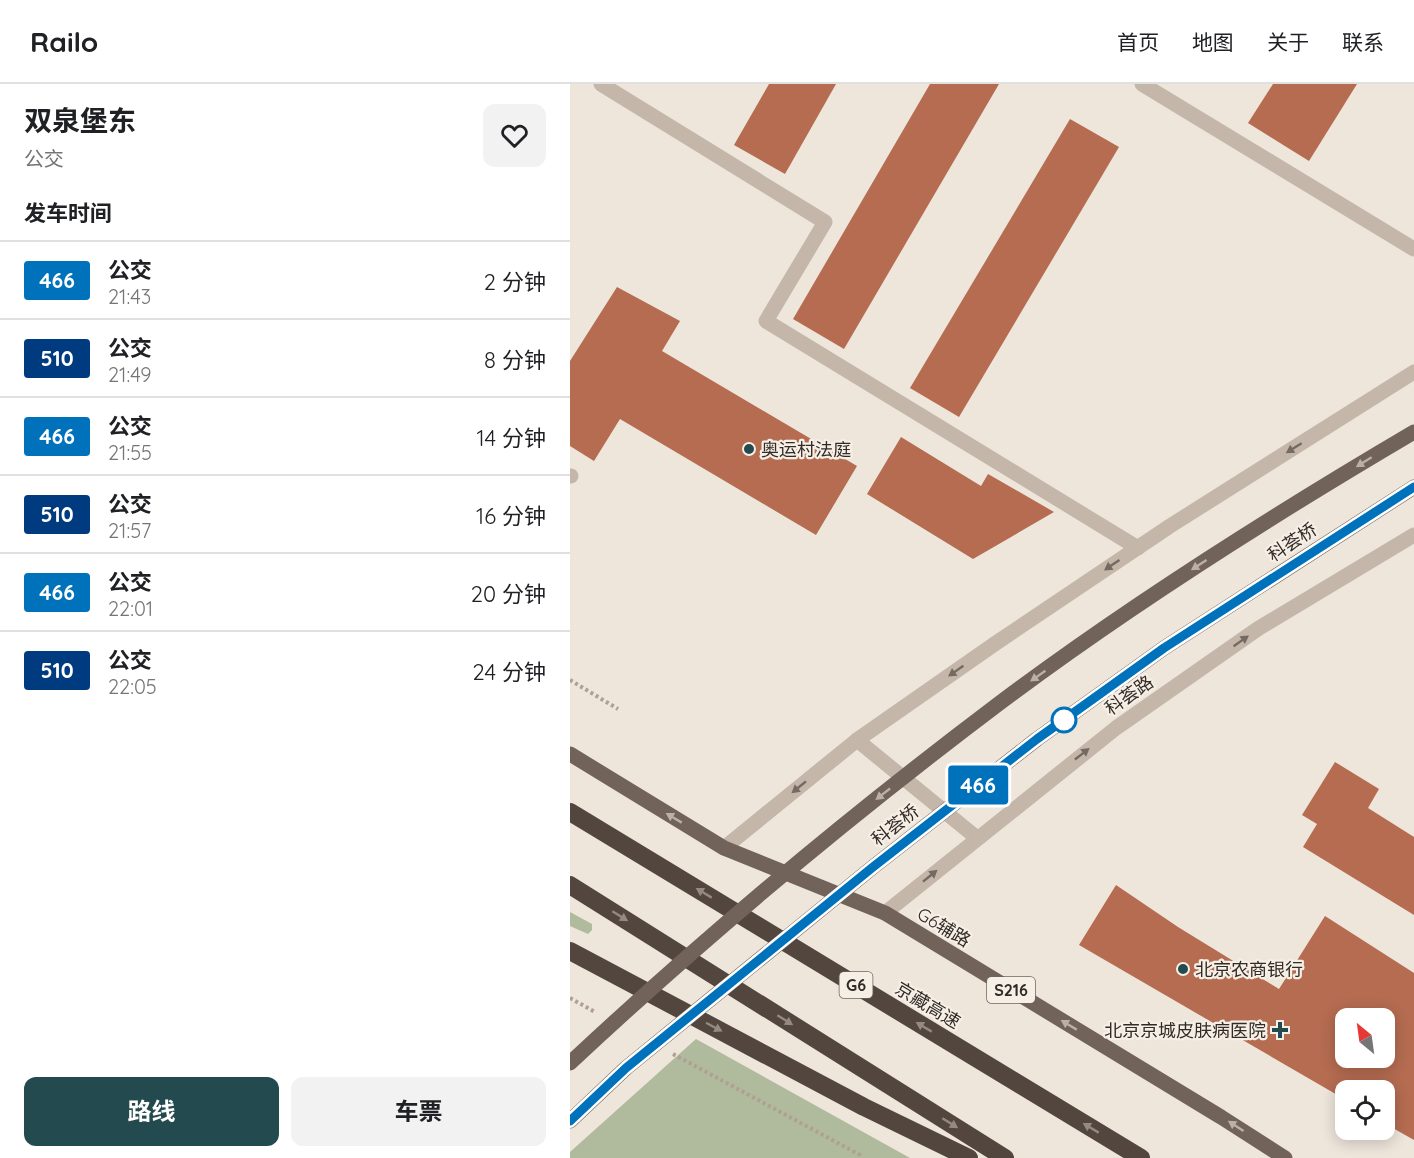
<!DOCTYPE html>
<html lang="zh">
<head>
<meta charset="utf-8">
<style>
	:root { --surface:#fff; --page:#f2f2f2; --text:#202124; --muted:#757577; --line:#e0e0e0; --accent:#234a4e }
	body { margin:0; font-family:Quicksand,"Noto Sans SC",sans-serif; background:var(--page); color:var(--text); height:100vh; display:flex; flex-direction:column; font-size:22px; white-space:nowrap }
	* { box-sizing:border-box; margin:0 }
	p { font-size:20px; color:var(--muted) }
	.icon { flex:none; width:33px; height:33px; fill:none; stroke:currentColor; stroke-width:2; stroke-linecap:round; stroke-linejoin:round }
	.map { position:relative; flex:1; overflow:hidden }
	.sheet { display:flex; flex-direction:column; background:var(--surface); width:570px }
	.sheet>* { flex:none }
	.badge { padding:0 12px; border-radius:4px; font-size:21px; line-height:39px }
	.needle { width:39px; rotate:331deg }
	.controls { position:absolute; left:765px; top:924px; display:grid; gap:12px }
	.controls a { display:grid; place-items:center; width:60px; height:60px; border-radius:12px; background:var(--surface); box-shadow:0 3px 15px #0003; font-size:30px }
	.map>.badge { position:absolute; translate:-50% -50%; box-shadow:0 0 0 3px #fff }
	h2 { padding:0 24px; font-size:22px; line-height:54px }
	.round { display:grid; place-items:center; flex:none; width:63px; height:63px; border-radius:12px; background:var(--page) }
	.headline { display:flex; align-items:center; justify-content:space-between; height:102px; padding:0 24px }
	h1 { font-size:28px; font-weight:700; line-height:45px }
	.action { display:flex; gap:12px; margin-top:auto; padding:12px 24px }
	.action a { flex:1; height:69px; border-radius:12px; background:var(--accent); color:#fff; font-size:24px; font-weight:700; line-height:69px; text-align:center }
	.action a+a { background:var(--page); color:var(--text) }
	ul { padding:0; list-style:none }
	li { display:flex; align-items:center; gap:18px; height:78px; padding:0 24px; border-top:2px solid var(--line) }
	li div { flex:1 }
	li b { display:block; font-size:22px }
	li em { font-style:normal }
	li .badge { min-width:66px; font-weight:700; text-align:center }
	header { display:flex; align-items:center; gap:36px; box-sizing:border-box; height:84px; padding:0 30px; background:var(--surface); border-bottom:2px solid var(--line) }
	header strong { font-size:28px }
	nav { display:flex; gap:33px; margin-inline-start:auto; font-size:21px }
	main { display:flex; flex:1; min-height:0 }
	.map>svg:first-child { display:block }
	.green { fill:#b0ba9d }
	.building { fill:#b56c51; fill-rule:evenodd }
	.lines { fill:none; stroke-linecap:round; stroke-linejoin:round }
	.path { stroke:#afa093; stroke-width:4; stroke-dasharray:3 3; stroke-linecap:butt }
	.minor { stroke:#c4b6a8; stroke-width:15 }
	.tertiary { stroke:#c4b6a8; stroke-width:15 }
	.primary { stroke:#72635a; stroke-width:15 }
	.motorway { stroke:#52463f; stroke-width:18 }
	.primary-bridge { stroke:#72635a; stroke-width:15 }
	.oneway { fill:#746a61 }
	.oneway2 { fill:#bbb0a7 }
	.oneway3 { fill:#948a82 }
	.line-casing { stroke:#fff; stroke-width:14 }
	.line { stroke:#0072bc; stroke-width:9 }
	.poi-dot { fill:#234a4e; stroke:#f6efe6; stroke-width:2 }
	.stop-dot { fill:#fff; stroke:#0072bc; stroke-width:3 }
	.labels { text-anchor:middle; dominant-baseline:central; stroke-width:4.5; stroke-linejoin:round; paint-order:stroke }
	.shield { fill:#f6efe6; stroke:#6d6660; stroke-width:1.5 }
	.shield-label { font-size:16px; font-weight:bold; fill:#322b27 }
	.poi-label { font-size:18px; fill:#322b27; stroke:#f6efe6; text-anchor:start }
	.street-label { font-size:18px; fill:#322b27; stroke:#f6efe6 }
</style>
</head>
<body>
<header>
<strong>Railo</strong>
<nav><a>首页</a><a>地图</a><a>关于</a><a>联系</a></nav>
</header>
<main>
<section class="sheet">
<div class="headline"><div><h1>双泉堡东</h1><p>公交</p></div><a class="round"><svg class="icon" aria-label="heart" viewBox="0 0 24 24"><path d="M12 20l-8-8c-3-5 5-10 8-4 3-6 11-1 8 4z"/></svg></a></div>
<h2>发车时间</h2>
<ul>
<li><span class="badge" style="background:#0072bc;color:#fff">466</span><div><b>公交</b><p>21:43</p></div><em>2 分钟</em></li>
<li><span class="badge" style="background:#003b80;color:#fff">510</span><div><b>公交</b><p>21:49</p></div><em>8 分钟</em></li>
<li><span class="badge" style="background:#0072bc;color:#fff">466</span><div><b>公交</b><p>21:55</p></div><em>14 分钟</em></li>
<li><span class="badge" style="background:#003b80;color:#fff">510</span><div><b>公交</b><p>21:57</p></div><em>16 分钟</em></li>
<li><span class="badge" style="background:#0072bc;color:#fff">466</span><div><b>公交</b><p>22:01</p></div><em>20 分钟</em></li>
<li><span class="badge" style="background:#003b80;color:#fff">510</span><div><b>公交</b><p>22:05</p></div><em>24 分钟</em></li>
</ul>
<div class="action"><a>路线</a><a>车票</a></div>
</section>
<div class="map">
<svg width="844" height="1074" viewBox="0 0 844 1074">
	<rect width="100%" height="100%" fill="#eee5db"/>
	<!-- green -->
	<g class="green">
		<path d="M0,828l22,12v6l-4,4 -18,-8z"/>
		<path d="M126,955l214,119h-340v-6z"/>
	</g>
	<!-- building -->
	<g class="building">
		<path d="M199,0h67l-51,90 -51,-29z"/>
		<path d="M360,0h69l-155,265 -51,-30z"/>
		<path d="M703,0h84l-48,77 -61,-38z"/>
		<path d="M500,35l49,28 -160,270 -49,-29z"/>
		<path d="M47,203l63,34 -18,30 195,115 -41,69 -196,-116 -26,42 -24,-15v-85z"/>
		<path d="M331,353l80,49 7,-12 66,38 -81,47 -106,-65z"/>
		<path d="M765,678l44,27 -11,19 46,29v78l-111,-68 14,-23 -15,-9z"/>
		<path d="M546,801l62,42 101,62 46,-73 89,57v167l-30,-17v-33h-38v10l-267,-155zM776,934h38v40h-38z"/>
	</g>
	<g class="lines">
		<!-- path -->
		<g class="path">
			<path d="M0,596l48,29"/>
			<path d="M0,914l25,14"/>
			<path d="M103,970l187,101v3"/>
		</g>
		<!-- minor -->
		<g class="minor">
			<path d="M31,0l224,138 -59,99 372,227"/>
			<path d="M572,0l272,165"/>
			<path d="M0,392h1"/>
		</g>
		<!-- tertiary -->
		<g class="tertiary">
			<path d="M287,656l120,98"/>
			<path d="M154,764l133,-108 139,-97 174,-117 244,-154"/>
			<path d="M315,829l231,-185 143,-100 155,-93"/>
		</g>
		<!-- primary -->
		<path class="primary" d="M0,670l154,94 161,65 336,204 64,41"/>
		<!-- motorway -->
		<g class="motorway">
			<path d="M0,728l571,346"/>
			<path d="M0,801l435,273"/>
			<path d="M0,867l294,156 105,51"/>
		</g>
		<!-- primary-bridge -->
		<g class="primary-bridge">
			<path d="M0,979c137,-128 281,-248 431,-361 132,-99 272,-187 413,-270"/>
			<path d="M0,1037l56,-53 247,-201 164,-128 127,-91 250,-161"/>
		</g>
	</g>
	<!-- one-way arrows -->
	<defs><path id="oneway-solid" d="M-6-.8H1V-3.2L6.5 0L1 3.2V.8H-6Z" transform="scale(1.5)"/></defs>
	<g class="oneway">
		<use href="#oneway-solid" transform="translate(724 364) rotate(148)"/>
		<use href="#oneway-solid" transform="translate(542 481) rotate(146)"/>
		<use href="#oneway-solid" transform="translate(671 557) rotate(-35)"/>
		<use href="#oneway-solid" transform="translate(386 587) rotate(145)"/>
		<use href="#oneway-solid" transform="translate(512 670) rotate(-38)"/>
		<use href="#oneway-solid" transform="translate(229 703) rotate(141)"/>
		<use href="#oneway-solid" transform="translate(360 792) rotate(-39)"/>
	</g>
	<g class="oneway2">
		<use href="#oneway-solid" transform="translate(794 378) rotate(148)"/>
		<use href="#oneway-solid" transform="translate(629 481) rotate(147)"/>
		<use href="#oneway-solid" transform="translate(468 592) rotate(145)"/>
		<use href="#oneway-solid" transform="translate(313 710) rotate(142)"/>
		<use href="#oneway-solid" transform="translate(104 734) rotate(-149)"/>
		<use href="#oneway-solid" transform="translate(499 941) rotate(-149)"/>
		<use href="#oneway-solid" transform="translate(666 1042) rotate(-147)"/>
	</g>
	<g class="oneway3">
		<use href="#oneway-solid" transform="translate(134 809) rotate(-149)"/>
		<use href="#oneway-solid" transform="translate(50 832) rotate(32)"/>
		<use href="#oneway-solid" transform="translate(215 936) rotate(32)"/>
		<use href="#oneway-solid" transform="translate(144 943) rotate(28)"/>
		<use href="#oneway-solid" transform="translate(354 943) rotate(-149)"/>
		<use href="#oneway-solid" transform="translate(380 1039) rotate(32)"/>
		<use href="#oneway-solid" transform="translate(521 1044) rotate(-149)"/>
	</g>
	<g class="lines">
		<!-- line casing -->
		<g class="line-casing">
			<path id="line" d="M0,1037l56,-53 247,-201 164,-128 127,-91 250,-161"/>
		</g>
		<!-- line -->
		<use href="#line" class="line"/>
	</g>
	<!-- markers -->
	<g class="poi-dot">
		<circle cx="179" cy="365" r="6"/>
		<circle cx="613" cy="885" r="6"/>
		<path d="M707 937h6v6h6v6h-6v6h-6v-6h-6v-6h6z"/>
	</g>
	<circle class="stop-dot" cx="494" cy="636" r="12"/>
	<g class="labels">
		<!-- shield labels -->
		<g class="shield">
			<rect x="269.5" y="888" width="33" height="26" rx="4.5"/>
			<rect x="417" y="893" width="48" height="26" rx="4.5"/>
		</g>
		<g class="shield-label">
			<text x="286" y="901">G6</text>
			<text x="441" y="906">S216</text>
		</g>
		<!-- poi labels -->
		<g class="poi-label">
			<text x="191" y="365">奥运村法庭</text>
			<text x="625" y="885">北京农商银行</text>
			<text x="696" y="946" text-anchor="end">北京京城皮肤病医院</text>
		</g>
		<!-- street labels -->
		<g class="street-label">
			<text transform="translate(722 458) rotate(-33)">科荟桥</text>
			<text transform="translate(559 611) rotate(-35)">科荟路</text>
			<text transform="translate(325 741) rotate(-38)">科荟桥</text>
			<text transform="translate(374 843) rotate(31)">G6辅路</text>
			<text transform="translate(358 921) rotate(31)">京藏高速</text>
		</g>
	</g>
</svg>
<div class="controls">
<a><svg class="needle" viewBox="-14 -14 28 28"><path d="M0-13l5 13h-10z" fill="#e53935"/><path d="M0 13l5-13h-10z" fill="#757577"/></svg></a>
<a><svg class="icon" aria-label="locate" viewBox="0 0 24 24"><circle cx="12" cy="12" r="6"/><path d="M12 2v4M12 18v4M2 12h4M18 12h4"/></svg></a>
</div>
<b class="badge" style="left:408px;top:701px;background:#0072bc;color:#fff">466</b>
</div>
</main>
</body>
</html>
